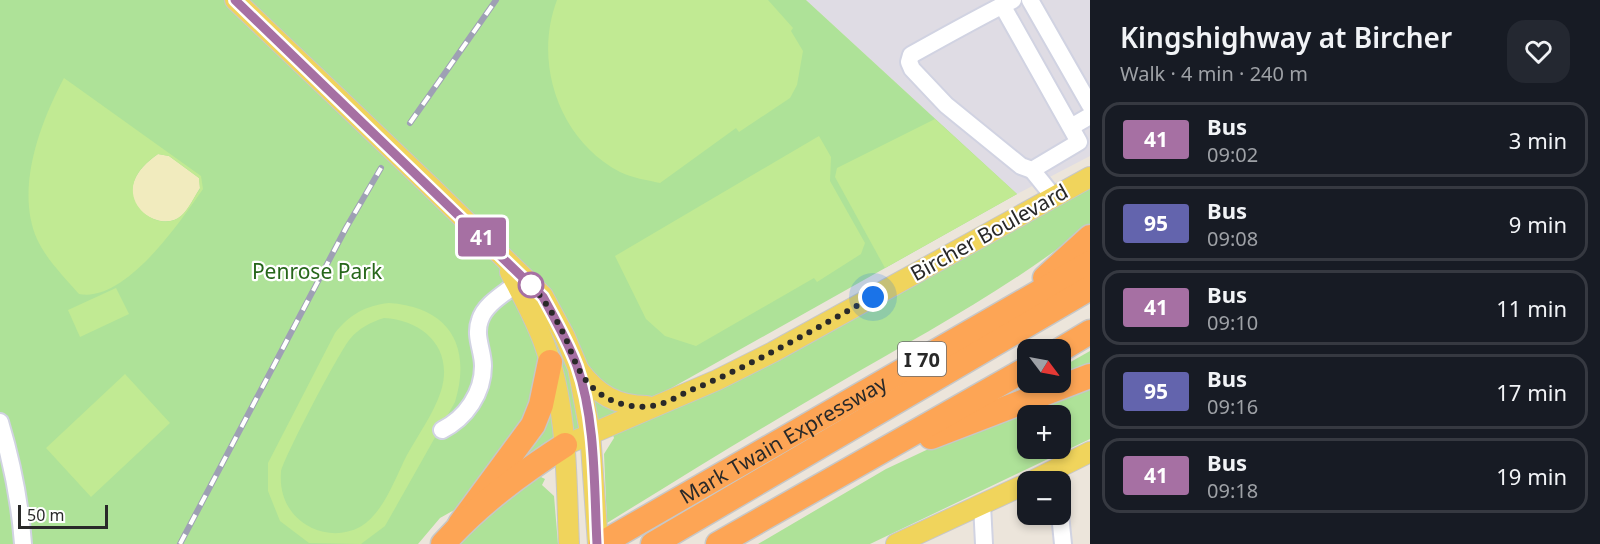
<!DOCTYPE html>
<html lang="en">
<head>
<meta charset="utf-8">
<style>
	:root { --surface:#171b24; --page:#242831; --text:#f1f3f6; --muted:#9ea1a6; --line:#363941 }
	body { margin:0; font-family:"Noto Sans",sans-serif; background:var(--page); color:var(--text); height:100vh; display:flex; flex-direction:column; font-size:22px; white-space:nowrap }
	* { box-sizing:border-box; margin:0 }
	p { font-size:20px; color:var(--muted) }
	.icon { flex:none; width:33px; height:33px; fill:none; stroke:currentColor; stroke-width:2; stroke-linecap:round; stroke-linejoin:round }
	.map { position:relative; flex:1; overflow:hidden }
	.drawer { display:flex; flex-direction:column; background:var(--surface); width:510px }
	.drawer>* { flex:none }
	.badge { padding:0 12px; border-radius:4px; font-size:21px; line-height:39px }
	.needle { width:39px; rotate:122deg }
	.tools { position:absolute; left:1017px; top:339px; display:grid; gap:12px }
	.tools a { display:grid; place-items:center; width:54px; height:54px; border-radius:12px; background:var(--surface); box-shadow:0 3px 9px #0003; font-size:30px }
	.scale { position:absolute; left:18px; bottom:15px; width:90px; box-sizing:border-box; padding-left:6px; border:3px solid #292929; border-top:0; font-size:16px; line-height:21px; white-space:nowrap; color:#292929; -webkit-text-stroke:4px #fff; paint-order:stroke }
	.you { position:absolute; width:30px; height:30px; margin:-15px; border:4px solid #fff; border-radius:50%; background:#1a73e8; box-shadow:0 0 0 9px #1a73e833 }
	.map>.badge { position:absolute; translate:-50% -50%; box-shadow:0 0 0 3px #fff }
	.round { display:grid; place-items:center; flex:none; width:63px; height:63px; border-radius:18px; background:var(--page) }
	.summary { display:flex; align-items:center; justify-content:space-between; height:102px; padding:0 30px }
	h1 { font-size:28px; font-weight:600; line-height:45px }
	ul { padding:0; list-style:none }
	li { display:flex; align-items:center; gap:18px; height:75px; margin:0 12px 9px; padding:0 18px; border:3px solid var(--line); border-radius:18px }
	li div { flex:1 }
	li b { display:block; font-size:22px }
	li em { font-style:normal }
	li .badge { min-width:66px; font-weight:700; text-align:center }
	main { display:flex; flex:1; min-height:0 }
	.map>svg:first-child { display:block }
	.industrial { fill:#dfdce4 }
	.green { fill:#aee298; fill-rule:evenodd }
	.sand { fill:#f1ebbe }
	.pitch { fill:#c1ea93; fill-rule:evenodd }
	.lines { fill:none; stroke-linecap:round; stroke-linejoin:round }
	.minor-casing { stroke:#d1d3e2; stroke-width:20 }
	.major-casing { stroke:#c7c7c7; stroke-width:22 }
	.highway-casing { stroke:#c7c7c7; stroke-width:27 }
	.minor { stroke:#fff; stroke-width:16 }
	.major { stroke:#f0d45c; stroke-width:20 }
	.highway { stroke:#fda555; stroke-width:24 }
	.rail-casing { stroke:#9ea0b4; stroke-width:6 }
	.rail { stroke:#fff; stroke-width:4; stroke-dasharray:11; stroke-linecap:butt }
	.major-bridge-casing { stroke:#c7c7c7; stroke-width:22; stroke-linecap:butt }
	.major-bridge { stroke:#f0d45c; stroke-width:20 }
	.line-casing { stroke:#fff; stroke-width:14 }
	.line { stroke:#a670a3; stroke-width:9 }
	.walk { stroke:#292929; stroke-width:6; stroke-dasharray:0 10.8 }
	.stop-dot { fill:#fff; stroke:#a670a3; stroke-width:3 }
	.labels { text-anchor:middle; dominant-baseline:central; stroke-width:4.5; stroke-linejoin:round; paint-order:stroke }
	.shield { fill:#fff; stroke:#696969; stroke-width:1.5 }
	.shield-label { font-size:20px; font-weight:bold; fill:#292929 }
	.street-label { font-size:21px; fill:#292929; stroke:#fff }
	.park-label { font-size:21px; fill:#26661a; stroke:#fff }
</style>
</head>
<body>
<main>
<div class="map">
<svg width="1090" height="544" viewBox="0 0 1090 544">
	<rect width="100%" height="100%" fill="#ece5db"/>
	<!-- industrial -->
	<path class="industrial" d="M806,0h284v156l-73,38z"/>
	<!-- green -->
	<g class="green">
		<path d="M0,0h806l211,194 -577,324 -22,26h-418z"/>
		<path d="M1090,185v39c-78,63 -167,110 -253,160 -78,45 -154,92 -230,139l-3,-69 10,-16 -2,-6z"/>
		<path d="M1090,351v17l-29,10 -1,-10z"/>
		<path d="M1090,384v55l-220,105h-112l128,-75 102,-48zM1028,416h32v32h-32z"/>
		<path d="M539,476l6,3 -3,6 12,11 4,48h-106l14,-16z"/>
	</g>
	<!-- sand -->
	<path class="sand" d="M158,154l11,2 30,22 1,10c-6,9 -11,21 -19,28 -22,20 -83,-20 -23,-62z"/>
	<!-- pitch -->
	<g class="pitch">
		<path d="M557,0h211l25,28 -2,3 12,20 -6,34 -7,13 -51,34 -3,-4 -76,55c-13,-3 -28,-5 -40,-11 -61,-32 -87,-109 -63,-172z"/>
		<path d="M64,78l137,98 2,13c-23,33 -78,114 -124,105 -14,-16 -33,-35 -42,-55 -22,-50 3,-116 27,-161zM158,154l11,2 30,22 1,11c-6,8 -11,20 -19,27 -24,22 -81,-24 -23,-62z"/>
		<path d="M935,119l82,75 -132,74 -50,-91 2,-9z"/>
		<path d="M819,136l12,21 -1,24 35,62 -4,11 -44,28 -3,-4 -118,68 -31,-10 -19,-17 -31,-63z"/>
		<path d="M116,288l13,26 -49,23 -12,-27z"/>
		<path d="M389,303c60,4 83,43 66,99l-70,124 -24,18 -52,-1 -29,-22 -12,-30v-28l67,-130c15,-19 30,-27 54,-30zM384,318c40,2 70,31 57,73 -7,22 -23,44 -34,64 -12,23 -23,58 -47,72 -15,8 -33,8 -48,1 -22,-11 -33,-31 -31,-56 1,-11 59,-122 69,-133 9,-11 21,-17 34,-21z"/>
		<path d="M125,374l45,49 -79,74 -45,-49z"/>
	</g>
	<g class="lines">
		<!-- minor casing -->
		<g class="minor-casing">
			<g id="minor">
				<path d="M1030,0l60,105"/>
				<path d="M1002,5l77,137 -47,28 -11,-4 -75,-61 -34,-36 -3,-7 2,-7c34,-19 68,-38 102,-55"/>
				<path d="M1071,127l19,-11"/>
				<path d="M1032,170l21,26"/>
				<path d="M0,422c12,40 20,80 23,122"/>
				<path d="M442,430c24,-12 41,-37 41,-64 0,-16 -9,-30 -3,-46 5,-16 24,-26 36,-36"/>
				<path d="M982,504l2,40"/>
				<path d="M1060,514l3,30"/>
			</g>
		</g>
		<!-- major casing -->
		<g class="major-casing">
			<g id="major">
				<path d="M235,0l105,100"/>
				<path d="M431,187l112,109 22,41 13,31 12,64 8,112"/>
				<path d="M510,272c12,23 25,46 34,71 24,64 22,134 25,201"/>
				<path d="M579,370c18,24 37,36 68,36"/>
				<path d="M565,445l152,-65 56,-28 317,-175"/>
				<path d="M1030,482l60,-30"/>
				<path d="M896,544l132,-61"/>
			</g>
		</g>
		<!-- highway casing -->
		<g class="highway-casing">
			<g id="highway">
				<path d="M1045,278l45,-41"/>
				<path d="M1060,350l30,-18"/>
				<path d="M931,437l159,-61"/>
				<path d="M460,524l73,-99 8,-20 9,-43"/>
				<path d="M443,544c36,-40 77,-70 122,-99"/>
				<path id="s1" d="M601,544l489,-281"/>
				<path d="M653,544l437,-256"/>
				<path d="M718,544l310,-176"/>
			</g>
		</g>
		<!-- minor -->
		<use href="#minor" class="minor"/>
		<!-- major -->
		<use href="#major" class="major"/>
		<!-- highway -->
		<use href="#highway" class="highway"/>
		<!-- rail casing -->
		<g class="rail-casing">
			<g id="rail">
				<path d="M410,123l86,-123"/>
				<path d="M180,544l166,-316 35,-60"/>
			</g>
		</g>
		<!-- rail -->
		<use href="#rail" class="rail"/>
		<!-- major-bridge casing -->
		<g class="major-bridge-casing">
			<path id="major-bridge" d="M340,100l91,87"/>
		</g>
		<!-- major-bridge -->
		<use href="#major-bridge" class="major-bridge"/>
	</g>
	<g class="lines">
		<!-- line casing -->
		<g class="line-casing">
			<path id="line" d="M235,0l308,297c12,22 25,45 34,69 19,54 17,122 20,178"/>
		</g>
		<!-- line -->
		<use href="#line" class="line"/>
		<!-- walk -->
		<path class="walk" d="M531,285l-3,-3c16,16 28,36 38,57 7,17 12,35 26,48 15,15 39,22 59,19 13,-1 27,-10 38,-15 64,-26 124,-61 184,-94"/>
	</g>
	<!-- markers -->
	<circle class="stop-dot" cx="531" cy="285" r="12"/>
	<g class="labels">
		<!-- shield labels -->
		<rect class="shield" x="898" y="342" width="48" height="34" rx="4.5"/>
		<g class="shield-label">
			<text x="922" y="359">I 70</text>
		</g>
		<!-- street labels -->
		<g class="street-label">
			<text transform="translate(989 232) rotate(-29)">Bircher Boulevard</text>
			<text stroke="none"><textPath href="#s1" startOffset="210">Mark Twain Expressway</textPath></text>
		</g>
		<!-- park labels -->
		<g class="park-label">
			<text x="317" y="271">Penrose Park</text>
		</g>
	</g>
</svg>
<div class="tools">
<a><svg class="needle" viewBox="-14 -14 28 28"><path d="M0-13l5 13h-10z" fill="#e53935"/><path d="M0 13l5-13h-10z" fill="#9ea1a6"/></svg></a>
<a>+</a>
<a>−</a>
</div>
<div class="scale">50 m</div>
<div class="you" style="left:873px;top:297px"></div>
<b class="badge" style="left:482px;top:237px;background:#a670a3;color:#fff">41</b>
</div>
<section class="drawer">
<div class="summary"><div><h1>Kingshighway at Bircher</h1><p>Walk · 4 min · 240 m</p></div><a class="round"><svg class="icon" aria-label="heart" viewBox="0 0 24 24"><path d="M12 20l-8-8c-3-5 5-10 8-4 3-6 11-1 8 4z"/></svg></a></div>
<ul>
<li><span class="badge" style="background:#a670a3;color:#fff">41</span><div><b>Bus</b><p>09:02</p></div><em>3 min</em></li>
<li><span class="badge" style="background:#6364ad;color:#fff">95</span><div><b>Bus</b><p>09:08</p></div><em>9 min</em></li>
<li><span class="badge" style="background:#a670a3;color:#fff">41</span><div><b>Bus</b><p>09:10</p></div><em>11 min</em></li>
<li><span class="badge" style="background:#6364ad;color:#fff">95</span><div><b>Bus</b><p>09:16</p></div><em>17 min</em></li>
<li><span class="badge" style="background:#a670a3;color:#fff">41</span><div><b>Bus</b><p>09:18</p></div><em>19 min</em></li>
</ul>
</section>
</main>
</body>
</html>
